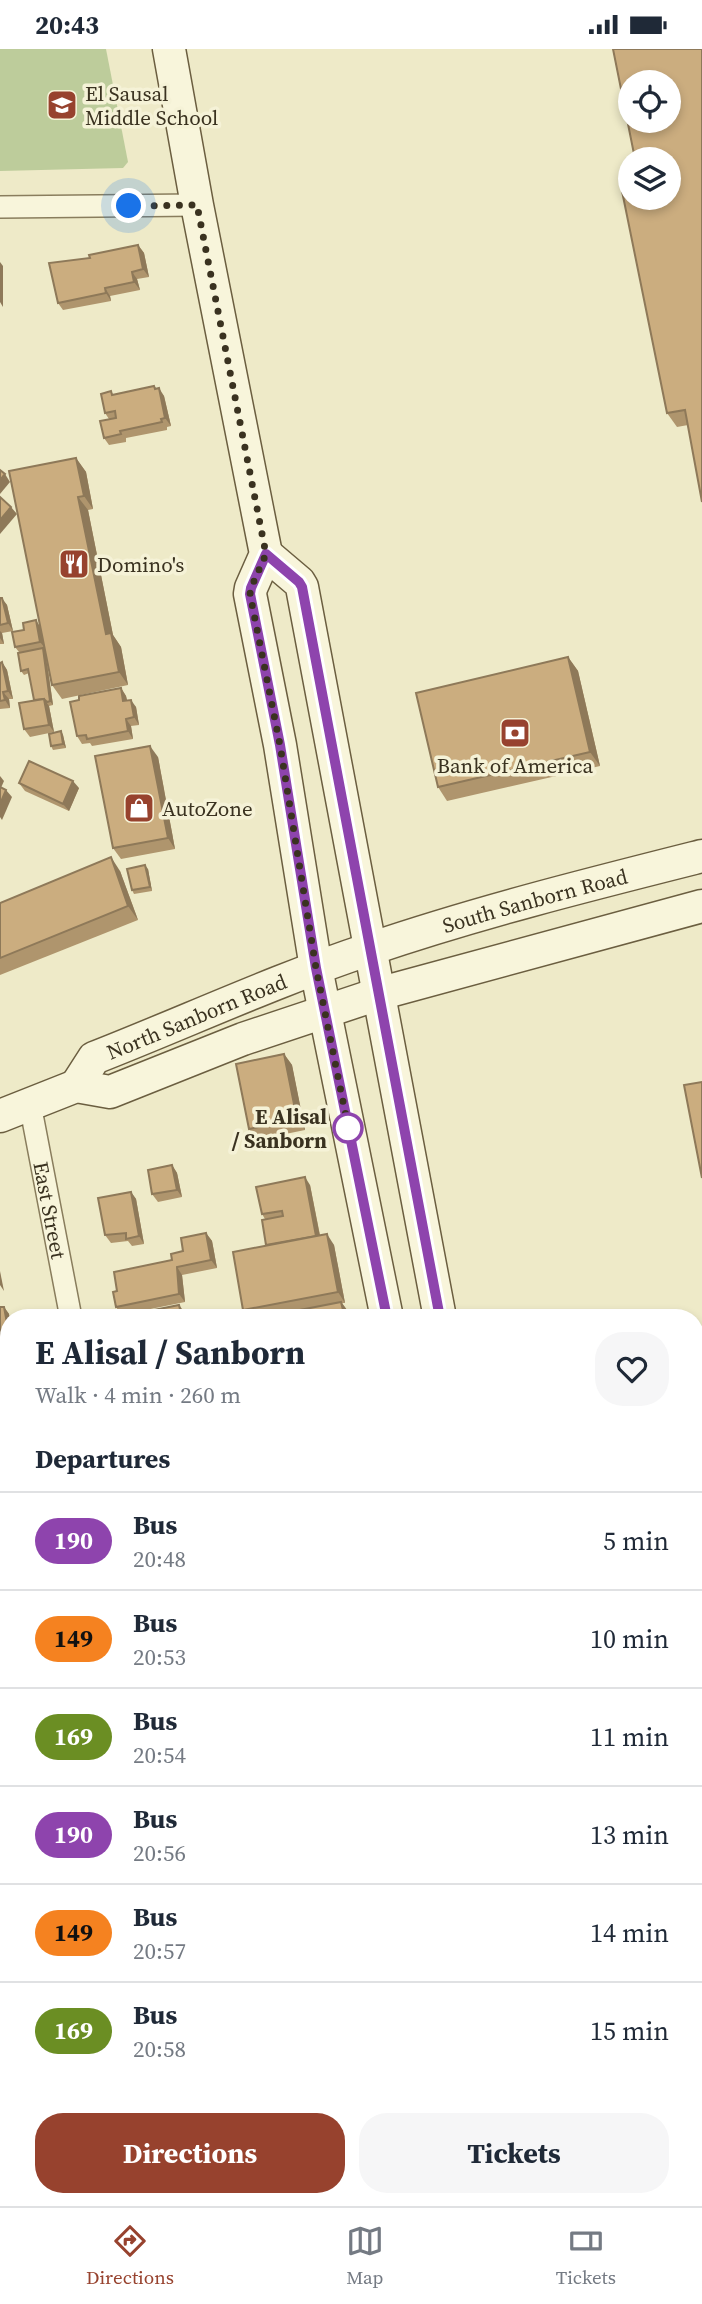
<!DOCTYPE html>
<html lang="en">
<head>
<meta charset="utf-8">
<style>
	:root { --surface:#fff; --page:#f6f6f7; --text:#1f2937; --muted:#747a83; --line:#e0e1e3; --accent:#97422e }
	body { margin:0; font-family:"Source Serif 4",serif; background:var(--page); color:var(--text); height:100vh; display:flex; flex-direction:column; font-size:26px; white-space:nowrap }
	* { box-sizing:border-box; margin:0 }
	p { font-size:23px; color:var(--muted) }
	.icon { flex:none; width:38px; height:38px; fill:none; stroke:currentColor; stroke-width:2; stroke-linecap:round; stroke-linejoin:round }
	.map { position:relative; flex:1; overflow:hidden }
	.details { position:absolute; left:0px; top:1260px; width:704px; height:898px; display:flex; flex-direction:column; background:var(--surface); border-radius:28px 28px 0 0; box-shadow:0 4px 10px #0003 }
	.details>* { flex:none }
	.badge { padding:0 14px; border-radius:23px; font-size:24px; line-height:46px }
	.tools { position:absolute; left:618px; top:21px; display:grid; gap:14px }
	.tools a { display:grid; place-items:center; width:63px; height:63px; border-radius:50%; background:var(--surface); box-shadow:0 4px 10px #0003; font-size:35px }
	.you { position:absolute; width:35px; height:35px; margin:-18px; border:5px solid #fff; border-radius:50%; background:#1a73e8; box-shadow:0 0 0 10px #1a73e833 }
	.map>.badge { position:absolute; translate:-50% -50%; box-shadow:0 0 0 4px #fff }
	h2 { padding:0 35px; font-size:26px; line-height:63px }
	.round { display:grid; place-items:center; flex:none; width:74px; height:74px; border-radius:28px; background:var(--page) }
	.summary { display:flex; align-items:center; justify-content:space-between; height:119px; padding:0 35px }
	h1 { font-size:33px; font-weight:700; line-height:52px }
	.action { display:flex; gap:14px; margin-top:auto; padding:14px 35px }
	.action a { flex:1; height:80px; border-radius:28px; background:var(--accent); color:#fff; font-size:28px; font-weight:700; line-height:80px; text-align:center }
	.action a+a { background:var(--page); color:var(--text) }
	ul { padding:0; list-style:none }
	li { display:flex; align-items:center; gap:21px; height:98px; padding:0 35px; border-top:2px solid var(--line) }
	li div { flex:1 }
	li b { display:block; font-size:26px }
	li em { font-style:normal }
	li .badge { min-width:77px; font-weight:700; text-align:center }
	.status { display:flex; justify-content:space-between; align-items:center; height:49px; padding:0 35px; background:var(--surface); direction:ltr }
	.status svg { height:19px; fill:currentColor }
	.tabs { display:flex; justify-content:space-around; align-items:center; height:98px; border-top:2px solid var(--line); background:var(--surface); font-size:19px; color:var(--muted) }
	.tabs a { display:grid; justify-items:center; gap:4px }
	.tabs .current { color:var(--accent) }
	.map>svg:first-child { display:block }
	.green { fill:#bdcc9b }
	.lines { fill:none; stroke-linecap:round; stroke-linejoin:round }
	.street-casing { stroke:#897d5d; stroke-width:24 }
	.secondary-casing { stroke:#6b5e40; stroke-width:35 }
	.street { stroke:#f8f5db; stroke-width:21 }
	.secondary { stroke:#f8f5db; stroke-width:32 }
	.wall { fill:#af956d }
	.shaded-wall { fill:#8e7959 }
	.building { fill:#cbad7f; stroke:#8e7959; stroke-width:2; fill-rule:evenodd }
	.line-casing { stroke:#fff; stroke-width:16 }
	.line { stroke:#8e44ad; stroke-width:10 }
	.walk { stroke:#3a3220; stroke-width:7; stroke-dasharray:0 12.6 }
	.stop-dot { fill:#fff; stroke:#8e44ad; stroke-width:3.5 }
	.labels { text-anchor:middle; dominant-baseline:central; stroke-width:7; stroke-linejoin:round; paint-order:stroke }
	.poi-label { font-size:21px; fill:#3a3220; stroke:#f5f2d7; text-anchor:start }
	.street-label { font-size:21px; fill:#3a3220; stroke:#f5f2d7 }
	.stop-label { font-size:21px; font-weight:bold; fill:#3a3220; stroke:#f5f2d7; text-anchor:end }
</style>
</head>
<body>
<div class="status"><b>20:43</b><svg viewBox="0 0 49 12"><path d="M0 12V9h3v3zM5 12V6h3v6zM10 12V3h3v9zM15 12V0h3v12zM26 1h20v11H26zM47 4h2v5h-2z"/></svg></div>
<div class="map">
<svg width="702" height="2157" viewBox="0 0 702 2157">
	<rect width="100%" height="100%" fill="#eeeac8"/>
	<!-- green -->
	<path class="green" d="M0,0h106l22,113 -5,6 -123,3z"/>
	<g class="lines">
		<!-- street casing -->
		<g class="street-casing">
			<g id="street">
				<path d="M0,158l197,-2"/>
				<path id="s1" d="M30,1055l41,214"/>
				<path d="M0,1418l9,-1"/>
				<path d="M0,1733l9,-1"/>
				<path d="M695,1915l7,-1"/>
				<path d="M0,2049l9,-2"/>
				<path d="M54,2149l1,8"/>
			</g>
		</g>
		<!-- secondary casing -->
		<g class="secondary-casing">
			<g id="secondary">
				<path d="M169,0l28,156 69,349 -15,34 -1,6 30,151 36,223 71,350"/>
				<path d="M266,505l33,28 3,5 138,731"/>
				<path id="s2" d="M76,1037l18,-28c92,-36 182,-78 276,-109 109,-37 221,-65 332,-93"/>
				<path d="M0,1067l76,-30 34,6 133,-53 135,-45 324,-88"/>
				<path d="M581,2149l1,8"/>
			</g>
		</g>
		<!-- street -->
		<use href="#street" class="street"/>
		<!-- secondary -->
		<use href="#secondary" class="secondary"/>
	</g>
	<!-- wall -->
	<g class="wall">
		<path d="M668,149l20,227 -11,2 -10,-14z"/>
		<path d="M138,196l6,8 5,24 -12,2 3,11 -30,6 1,5 -48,9 -5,-7 32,-45z"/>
		<path d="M154,337l10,10 7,30 -4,1v3l-41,8v4l-17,3 -5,-7 5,-19 -4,-6 8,-18z"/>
		<path d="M76,409l10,14 7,37 -5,1 25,125 8,12 7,38 -66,14 -10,-14 -6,-32 7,52 -4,1 5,26 -24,5 -6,-8 10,-29 -5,-27 -5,2 -3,-4 -2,-19 -4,-5 25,-21z"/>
		<path d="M0,549l7,7 6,26 -11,2 2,11h-4z"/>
		<path d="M568,608l10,14 22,95 -153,35 -9,-14z"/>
		<path d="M2,613l5,8 6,29h-4l1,9 -10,1v-46z"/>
		<path d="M121,639l5,8 1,4 9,7 3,18 -8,1 2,13 -41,7 -2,-3 -8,1 -5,-8 2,-36z"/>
		<path d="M61,682l2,4 3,13 -13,2 -2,-4z"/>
		<path d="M158,708l17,92 -54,10 -8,-11z"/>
		<path d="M19,734l60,5 -10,23 -44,-20z"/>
		<path d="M148,820l4,22 -18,3 -2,-4z"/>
		<path d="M120,822l18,49 -138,55v-72z"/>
		<path d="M284,1005l8,11 13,65 -49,10 -7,-11z"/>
		<path d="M172,1116l5,8 5,24 -24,5 -6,-8z"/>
		<path d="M310,1136l10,50 14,10 11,58h-3l5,7 -67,5 -14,3h-17l-6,-8 23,-65 -1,-26 -3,-5z"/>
		<path d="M131,1143l5,7 8,45 -12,2 -4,-5 -17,2 -6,-8z"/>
		<path d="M206,1184l6,8 5,27 -35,7 3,27 -64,13 -5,-8 1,-16 55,-31z"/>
		<path d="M0,1258h4l5,7 1,4h-1v43l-9,2z"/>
		<path d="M9,1316v50l-8,1 -1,-2v-47z"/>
		<path d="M9,1596v38l-3,1 3,12v24l-9,2v-76z"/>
		<path d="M695,1827l7,36v13l-7,1z"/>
		<path d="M0,1892l8,3 1,5v25l-9,2z"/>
		<path d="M702,1989v73l-7,2v-74z"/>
		<path d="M107,2149h33l2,8h-33z"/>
		<path d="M183,2149l1,8h-18l-2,-3z"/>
	</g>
	<!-- shaded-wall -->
	<g class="shaded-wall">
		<path d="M138,196l6,8 5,24 -6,-8z"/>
		<path d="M0,213l3,4v41l-3,-5z"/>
		<path d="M132,223l5,7 3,11 -6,-8z"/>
		<path d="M105,239l5,8 1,5 -5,-8z"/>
		<path d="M159,339l5,8 7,30 -6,-8z"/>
		<path d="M76,409l10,14 7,37 -9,-13z"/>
		<path d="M5,425l5,8 -10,12v-14z"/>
		<path d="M78,448l10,13 25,125 8,12 7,38 -9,-13 -13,-38z"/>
		<path d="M11,458l6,7 -17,20v-14z"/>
		<path d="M2,549l5,7 6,26 -5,-8z"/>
		<path d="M36,571l5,8 5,21 -6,-7z"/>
		<path d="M0,582l2,2 2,11 -4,-6z"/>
		<path d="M43,599l2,3 8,54 -3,-4z"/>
		<path d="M568,608l10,14 22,95 -10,-14z"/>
		<path d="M2,613l5,8 6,29 -5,-8z"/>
		<path d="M121,639l5,8 3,13 -6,-8z"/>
		<path d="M3,643l6,7 1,9 -5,-8z"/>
		<path d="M44,650l5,7 5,26 -5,-7z"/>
		<path d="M131,651l5,7 3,18 -5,-8z"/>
		<path d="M126,670l5,7 2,13 -5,-8z"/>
		<path d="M61,682l2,4 3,13 -3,-4z"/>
		<path d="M150,697l8,11 17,92 -7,-11z"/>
		<path d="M0,727l4,5 -4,9z"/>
		<path d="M73,732l6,7 -10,23 -6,-7z"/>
		<path d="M6,741l6,7 -10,23 -2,-3v-13z"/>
		<path d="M111,808l9,14 18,49 -10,-14z"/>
		<path d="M145,816l3,4 4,22 -2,-4z"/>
		<path d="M284,1005l8,11 13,65 -8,-11z"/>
		<path d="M172,1116l5,8 5,24 -5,-7z"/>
		<path d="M305,1128l5,8 12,62 -5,-8z"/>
		<path d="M131,1143l5,7 8,45 -5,-8z"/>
		<path d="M206,1184l6,8 5,27 -6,-8z"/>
		<path d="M327,1185l7,11 11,58 -7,-11z"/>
		<path d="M177,1218l5,8 3,27 -6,-8z"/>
		<path d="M0,1222l4,20 -4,-6z"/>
		<path d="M341,1253l6,8 1,8h-3z"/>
		<path d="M179,1256l6,8 1,5h-4z"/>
		<path d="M4,1258l5,7v12l-2,-3z"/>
		<path d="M1,1627l5,8 3,12v8l-3,-4z"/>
		<path d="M695,1827l7,36v8l-5,-7 -2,-10z"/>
		<path d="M0,2141l3,16h-2l-1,-2z"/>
		<path d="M136,2149h4l2,8h-2l-3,-4z"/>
		<path d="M179,2149h4l1,8 -5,-6z"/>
		<path d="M368,2149h5l2,8h-6z"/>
	</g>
	<!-- building -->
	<g class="building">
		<path d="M613,0h89v453l-17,-92 -18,3 -45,-222 8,-1v8h38v-39h-33zM630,33h38v39h-38z"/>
		<path d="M138,196l5,24 -11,3 2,10 -29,6 1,5 -48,10 -9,-40 41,-5 -1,-3z"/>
		<path d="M154,337l1,3 4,-1 6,30 -4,1 1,3 -42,9 1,3 -17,4 -4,-17 16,-3 -1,-7 -10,2 -4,-19 10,-3 1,4z"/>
		<path d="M76,409l8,38 -6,1 28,137 5,-1 8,39 -67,13 -43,-214z"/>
		<path d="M0,421l5,4 -5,6z"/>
		<path d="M0,448l11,10 -11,13z"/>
		<path d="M0,549h2l6,25 -8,2z"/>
		<path d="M36,571l4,22 -25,5 -3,-15 12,-2 -1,-7z"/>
		<path d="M43,599l7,53 -3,1 -3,-3 -10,1 -6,-31 -7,2 -3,-18z"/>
		<path d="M568,608l22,95 -152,35 -22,-94z"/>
		<path d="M2,613l6,29 -5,1 2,8 -5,1v-38z"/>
		<path d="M121,639l2,13 8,-1 3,17 -8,2 2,12 -41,8 -1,-4 -9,1 -7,-34 9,-2v-4z"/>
		<path d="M44,650l5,26 -25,4 -5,-26z"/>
		<path d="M61,682l2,13 -12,2 -2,-12z"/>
		<path d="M150,697l18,92 -55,10 -18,-92z"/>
		<path d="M29,712l44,20 -10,23 -44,-21z"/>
		<path d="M0,738l6,3 -6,14z"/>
		<path d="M111,808l17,49 -128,52v-55z"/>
		<path d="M145,816l5,22 -18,3 -5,-21z"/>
		<path d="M284,1005l13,65 -48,10 -13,-65z"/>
		<path d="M702,1033v96l-18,-93z"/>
		<path d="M172,1116l5,25 -25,4 -4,-24z"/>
		<path d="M305,1128l11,59 -50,9 -4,-25 21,-4 -1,-5 -20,3 -6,-27z"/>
		<path d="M131,1143l8,44 -13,3v-6l-21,2 -7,-37z"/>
		<path d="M206,1184l5,27 -34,7 2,27 -63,13 -3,-15 4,-1 -3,-19 58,-12 -1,-6 12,-3 -2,-13z"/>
		<path d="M327,1185l11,58 -95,18 -10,-58z"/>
		<path d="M341,1253l4,16h-65l-1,-4z"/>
		<path d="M179,1256l3,13h-58v-2z"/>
		<path d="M0,1258h4l3,16 2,-1v31l-9,1z"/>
		<path d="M9,1316v41l-9,2v-41z"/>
		<path d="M9,1596v30l-8,1 5,24 3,-1v13l-9,1v-67z"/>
		<path d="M9,1780v49l-9,-44v-3z"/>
		<path d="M5,1891l4,19v11l-9,1v-30z"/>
		<path d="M702,1989v61l-7,1v-61z"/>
		<path d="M702,2073v84h-26l-1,-8h20v-75z"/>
		<path d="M107,2149h29l1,4 -22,4h-6z"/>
		<path d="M163,2149h16v2l-15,3z"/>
		<path d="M332,2149h36l1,8h-35z"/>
		<path d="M297,2150l1,7h-35z"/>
		<path d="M515,2151l1,6h-30z"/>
	</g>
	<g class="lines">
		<!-- line casing -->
		<g class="line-casing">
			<path id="line" d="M387,1269l-71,-350 -36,-223 -30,-151 1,-6 15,-34 33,28 3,5 138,731"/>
		</g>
		<!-- line -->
		<use href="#line" class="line"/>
		<!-- walk -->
		<path class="walk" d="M129,157l68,-1 69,349 -15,34 -1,6 30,151 36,223 34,168 -2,-8"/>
	</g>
	<!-- icons -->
	<defs>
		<g id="school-square" transform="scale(1.575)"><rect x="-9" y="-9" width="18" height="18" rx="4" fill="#97422e" stroke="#f5f2d7"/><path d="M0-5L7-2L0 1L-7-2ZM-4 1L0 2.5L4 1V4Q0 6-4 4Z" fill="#fff"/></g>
		<g id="restaurant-square" transform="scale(1.575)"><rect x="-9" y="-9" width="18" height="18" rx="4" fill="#97422e" stroke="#f5f2d7"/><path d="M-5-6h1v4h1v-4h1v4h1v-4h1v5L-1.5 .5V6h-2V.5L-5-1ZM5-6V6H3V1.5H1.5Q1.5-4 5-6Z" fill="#fff"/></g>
		<g id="bank-square" transform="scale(1.575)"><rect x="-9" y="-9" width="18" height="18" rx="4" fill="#97422e" stroke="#f5f2d7"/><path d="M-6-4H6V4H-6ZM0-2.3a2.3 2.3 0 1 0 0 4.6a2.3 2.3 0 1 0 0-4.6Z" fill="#fff"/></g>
		<g id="shop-square" transform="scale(1.575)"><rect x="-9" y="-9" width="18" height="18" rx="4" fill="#97422e" stroke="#f5f2d7"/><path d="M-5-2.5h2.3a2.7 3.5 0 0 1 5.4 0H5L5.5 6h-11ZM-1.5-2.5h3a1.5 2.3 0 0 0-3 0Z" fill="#fff"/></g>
	</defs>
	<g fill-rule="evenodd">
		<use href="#school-square" x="62" y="56"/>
		<use href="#restaurant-square" x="74" y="515"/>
		<use href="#bank-square" x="515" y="684"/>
		<use href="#shop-square" x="139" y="759"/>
	</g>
	<!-- markers -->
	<circle class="stop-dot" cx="348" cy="1079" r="14"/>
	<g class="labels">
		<!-- poi labels -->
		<g class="poi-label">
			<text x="85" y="44">El Sausal<tspan x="85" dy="24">Middle School</tspan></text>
			<text x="97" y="515">Domino's</text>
			<text x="515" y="716" text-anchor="middle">Bank of America</text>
			<text x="162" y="759">AutoZone</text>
		</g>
		<!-- street labels -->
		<g class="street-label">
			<text stroke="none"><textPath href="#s2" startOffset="502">South Sanborn Road</textPath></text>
			<text stroke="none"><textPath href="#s2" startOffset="144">North Sanborn Road</textPath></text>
			<text stroke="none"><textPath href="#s1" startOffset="108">East Street</textPath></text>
		</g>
		<!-- stop labels -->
		<g class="stop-label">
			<text x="327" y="1067">E Alisal<tspan x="327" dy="24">/ Sanborn</tspan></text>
		</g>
	</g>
</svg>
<div class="tools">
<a><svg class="icon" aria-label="locate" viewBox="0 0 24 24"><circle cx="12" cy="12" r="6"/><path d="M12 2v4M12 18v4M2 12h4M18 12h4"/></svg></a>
<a><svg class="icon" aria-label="layers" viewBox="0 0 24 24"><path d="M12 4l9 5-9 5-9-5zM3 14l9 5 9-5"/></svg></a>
</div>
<div class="you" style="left:129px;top:157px"></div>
<section class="details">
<div class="summary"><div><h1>E Alisal / Sanborn</h1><p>Walk · 4 min · 260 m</p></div><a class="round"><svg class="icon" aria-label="heart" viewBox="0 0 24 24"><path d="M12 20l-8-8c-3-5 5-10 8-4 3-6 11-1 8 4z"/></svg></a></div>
<h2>Departures</h2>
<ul>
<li><span class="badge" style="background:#8e44ad;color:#fff">190</span><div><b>Bus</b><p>20:48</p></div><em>5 min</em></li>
<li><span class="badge" style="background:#f58220;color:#111">149</span><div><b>Bus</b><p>20:53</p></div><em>10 min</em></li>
<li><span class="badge" style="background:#6b8e23;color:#fff">169</span><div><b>Bus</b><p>20:54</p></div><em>11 min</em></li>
<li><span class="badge" style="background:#8e44ad;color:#fff">190</span><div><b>Bus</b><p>20:56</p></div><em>13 min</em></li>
<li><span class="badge" style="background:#f58220;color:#111">149</span><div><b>Bus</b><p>20:57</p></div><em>14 min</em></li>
<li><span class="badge" style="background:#6b8e23;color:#fff">169</span><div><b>Bus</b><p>20:58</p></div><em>15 min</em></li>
</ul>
<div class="action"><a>Directions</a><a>Tickets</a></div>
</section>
</div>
<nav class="tabs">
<a class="current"><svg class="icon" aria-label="directions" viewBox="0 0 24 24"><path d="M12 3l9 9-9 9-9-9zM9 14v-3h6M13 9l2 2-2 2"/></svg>Directions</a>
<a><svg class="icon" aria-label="map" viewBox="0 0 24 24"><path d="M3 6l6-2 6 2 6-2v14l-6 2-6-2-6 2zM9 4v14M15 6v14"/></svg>Map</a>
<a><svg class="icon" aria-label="tickets" viewBox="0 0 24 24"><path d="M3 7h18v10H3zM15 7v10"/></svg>Tickets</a>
</nav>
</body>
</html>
